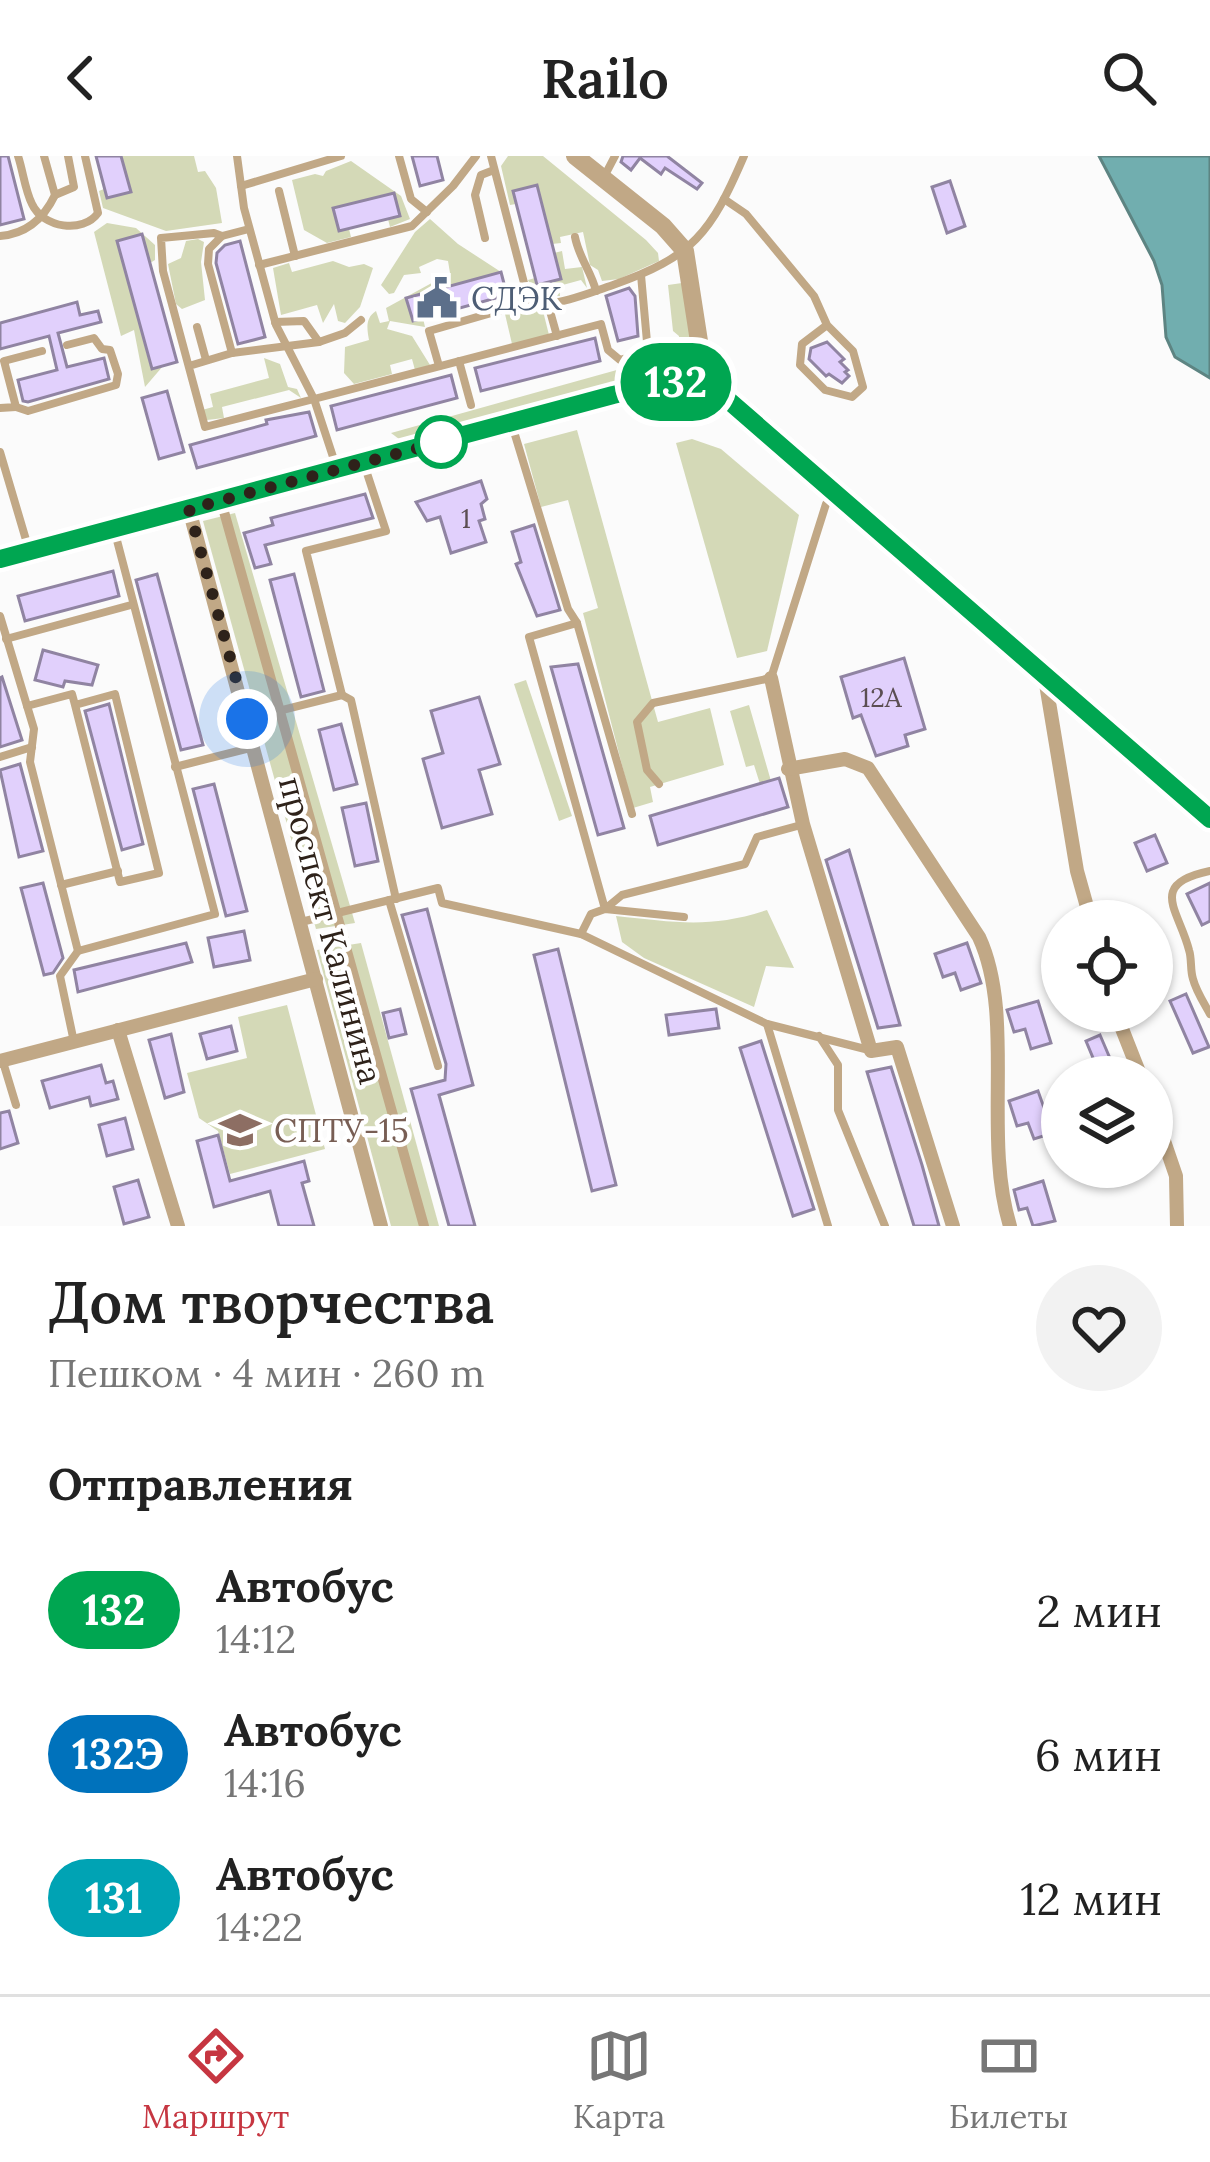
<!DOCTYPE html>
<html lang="ru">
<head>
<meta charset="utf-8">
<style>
	:root { --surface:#fff; --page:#f2f2f2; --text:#222; --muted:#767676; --line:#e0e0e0; --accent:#c63641 }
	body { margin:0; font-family:Lora,serif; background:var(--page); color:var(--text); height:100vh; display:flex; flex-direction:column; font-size:45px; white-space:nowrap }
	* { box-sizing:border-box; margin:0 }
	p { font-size:39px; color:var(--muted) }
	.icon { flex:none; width:66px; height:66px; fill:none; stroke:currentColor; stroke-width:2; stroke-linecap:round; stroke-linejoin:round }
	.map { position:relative; height:1070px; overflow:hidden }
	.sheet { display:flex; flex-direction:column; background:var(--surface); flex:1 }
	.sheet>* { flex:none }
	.badge { padding:0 24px; border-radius:39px; font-size:42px; line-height:78px }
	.fabs { position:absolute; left:1041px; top:744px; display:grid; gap:24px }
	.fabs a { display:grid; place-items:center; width:132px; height:132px; border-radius:50%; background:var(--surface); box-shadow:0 3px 9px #0004; font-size:60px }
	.you { position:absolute; width:60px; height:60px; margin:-30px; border:9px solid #fff; border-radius:50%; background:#1a73e8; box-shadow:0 0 0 18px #1a73e833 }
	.map>.badge { position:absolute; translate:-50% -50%; box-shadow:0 0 0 6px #fff }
	h2 { padding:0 48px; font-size:45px; line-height:108px }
	.round { display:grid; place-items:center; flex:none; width:126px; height:126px; border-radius:63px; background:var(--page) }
	.headline { display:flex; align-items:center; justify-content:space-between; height:204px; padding:0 48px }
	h1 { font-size:57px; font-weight:600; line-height:90px }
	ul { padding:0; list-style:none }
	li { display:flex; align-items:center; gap:36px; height:144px; padding:0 48px }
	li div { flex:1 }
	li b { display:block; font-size:45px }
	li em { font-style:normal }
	li .badge { min-width:132px; font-weight:700; text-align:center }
	header { display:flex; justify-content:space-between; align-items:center; height:156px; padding:0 48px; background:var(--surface); font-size:54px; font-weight:600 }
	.menu { display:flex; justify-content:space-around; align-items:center; height:168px; border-top:3px solid var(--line); background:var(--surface); font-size:33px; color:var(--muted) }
	.menu a { display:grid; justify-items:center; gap:6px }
	.menu .current { color:var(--accent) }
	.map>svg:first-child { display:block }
	.green { fill:#d4d9b7 }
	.water { fill:#71aeaf; stroke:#5d8482; stroke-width:3 }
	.building { fill:#e1d0fc; stroke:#9084a2; stroke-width:3 }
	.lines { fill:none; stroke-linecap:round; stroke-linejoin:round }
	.service { stroke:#c1a886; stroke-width:8 }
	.pedestrian { stroke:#c1a886; stroke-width:10 }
	.minor { stroke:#c1a886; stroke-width:14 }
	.tertiary { stroke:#c1a886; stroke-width:18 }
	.line-casing { stroke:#fff; stroke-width:27 }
	.line { stroke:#00a651; stroke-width:18 }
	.walk { stroke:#2e221a; stroke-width:12; stroke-dasharray:0 21.6 }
	.stop-dot { fill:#fff; stroke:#00a651; stroke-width:6 }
	.labels { text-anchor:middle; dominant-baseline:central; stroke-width:9; stroke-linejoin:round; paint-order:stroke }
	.number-label { font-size:27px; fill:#5b4e52 }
	.service-label { font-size:33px; fill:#4e5e75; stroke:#fff; text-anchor:start }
	.street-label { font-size:33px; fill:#2e221a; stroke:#fff }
	.education-label { font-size:33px; fill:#785e54; stroke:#fff; text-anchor:start }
</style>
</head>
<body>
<header><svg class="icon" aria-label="back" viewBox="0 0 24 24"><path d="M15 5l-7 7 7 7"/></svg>Railo<svg class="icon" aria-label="search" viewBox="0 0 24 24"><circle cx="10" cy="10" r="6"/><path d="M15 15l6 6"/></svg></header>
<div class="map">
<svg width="1210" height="1070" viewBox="0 0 1210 1070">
	<rect width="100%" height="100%" fill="#fbfbfb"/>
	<!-- green -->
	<g class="green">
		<path d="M121,0h73l4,16 7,-1 11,17 6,35 -56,8 -63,-23 -4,-17 5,-2 3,9 23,-7z"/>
		<path d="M508,0h35l103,84 12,13 1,8 -40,18 -17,2 -4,-11 -8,-5 -7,-33 -23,5 1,6 -9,1 -39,-53 3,13 -6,1 -9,-39z"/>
		<path d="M351,5l50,35 9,23 -20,8 -2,-8 12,-4 -7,-22 -59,15 5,23 10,-2 2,8 -24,6 -23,-13 -12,-50 23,-6 8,2 3,-5z"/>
		<path d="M430,63l28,25 43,28 -94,26 6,22 10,-2 2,9 -35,-6 -3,8 25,7 18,29 -15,5 -3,-11 -22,6 2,9 -38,10 -10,-11 1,-26 24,-7c-2,-11 -4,-22 7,-29l4,12 9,-2 -3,-13 64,-35 -2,-12 -11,-2 -18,8 2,6 -17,2 -10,18 -5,1 -8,-9 34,-53z"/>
		<path d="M107,67l29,5 19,17v15l-5,3 -8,-28 -25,7 34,127 12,-3 -18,21 -11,-57 -13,6 -27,-104z"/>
		<path d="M198,83l6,3 -3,20 4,38 -23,9 -6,-5 -8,-40 13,-6 5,-17z"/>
		<path d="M562,95l3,18 17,-2 5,21 -6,-8 -22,6 1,10 -25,-1 -7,-15 7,-2 2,7 23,-6 -6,-26z"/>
		<path d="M333,105l16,6 15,-3 9,4 -13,39 -15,16 -7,-2 -4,-17 -11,19 -6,-18 -36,10 -8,-47 16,-5 3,9z"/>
		<path d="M682,127l10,66 -6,13 -13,7 -1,-11 6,-5 1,-17 -6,-5 -5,-46z"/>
		<path d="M527,152l16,3 6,24 -37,9 -7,-30z"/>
		<path d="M264,202l16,6 8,23 9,2 4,9 -12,-8 -67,17 2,11 -17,2 -5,-10 11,-3 -3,-13 59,-16z"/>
		<path d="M658,206l7,9 -258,68h-8l-8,-6 233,-65z"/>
		<path d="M577,274l81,292 52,-14 14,57 -74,22 3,15 -20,6 -50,-195 15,-5 -30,-108 -27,7 -17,-63z"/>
		<path d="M692,283l29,10 78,66 -32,136 -30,7 -61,-215z"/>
		<path d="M235,357l120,410 -39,6 -113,-408z"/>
		<path d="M526,524l46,136 -13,5 -45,-137z"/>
		<path d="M749,549l22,76 -11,3 -6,-19 -8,2 -16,-56z"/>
		<path d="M767,754l27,58 -28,-2 -12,41 -110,-49 -22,-16 -6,-26c58,6 94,13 151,-6z"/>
		<path d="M361,787l78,283h-48l-74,-276z"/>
		<path d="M287,849l38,144 -95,25 -12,-43 -19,-13 -12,-45 60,-15 -9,-41z"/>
	</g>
	<!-- water -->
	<path class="water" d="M1099,0h111v222l-35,-21 -9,-20 -4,-52 -8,-24z"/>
	<!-- building -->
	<g class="building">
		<path d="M0,0h8l16,63 -24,6z"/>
		<path d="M96,0h25l10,36 -24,6z"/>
		<path d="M412,0h25l6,24 -23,6z"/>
		<path d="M623,0h44l35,27 -5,6 -32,-21 -4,6 -21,-16 -9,12 -10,-8z"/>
		<path d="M950,25l15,45 -18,7 -15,-46z"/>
		<path d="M537,29l24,94 -24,6 -24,-94z"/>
		<path d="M394,37l6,23 -61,15 -6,-23z"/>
		<path d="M142,78l35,128 -25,7 -35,-128z"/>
		<path d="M240,85l25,96 -27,7 -22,-81 1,-10 8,-8z"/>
		<path d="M501,116l6,23 -94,26 -7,-23z"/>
		<path d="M629,132l6,8 3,40 -20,5 -12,-45z"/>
		<path d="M77,146l3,13 18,-4 3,11 -43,11 9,34 37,-9 5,21 -81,23 -5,-1 -5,-21 39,-10 -8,-34 -49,13v-26z"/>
		<path d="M595,182l5,23 -119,30 -6,-23z"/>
		<path d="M827,186l17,17 -4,3 8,8 -3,2 4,4 -7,7 -13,-9 -3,2 -17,-17 2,-11z"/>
		<path d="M451,219l6,23 -120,32 -6,-24z"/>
		<path d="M167,235l17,61 -25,7 -17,-61z"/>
		<path d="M309,256l7,24 -119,32 -7,-23 77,-21 -1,-4z"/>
		<path d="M481,325l6,18 -6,5 4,15 -6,2 7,21 -35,11 -11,-36 -13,4 -11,-19z"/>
		<path d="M365,338l8,24 -108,27 6,19 -16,4 -11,-35 29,-8 -2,-7z"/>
		<path d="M534,369l26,85 -23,6 -21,-52 5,-2 -9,-30z"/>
		<path d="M113,415l6,25 -94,25 -7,-25z"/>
		<path d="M157,418l46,171 -22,5 -45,-170z"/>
		<path d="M294,418l30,117 -23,6 -31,-117z"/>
		<path d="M43,494l55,15 -6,20 -27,-4 -2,6 -28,-7z"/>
		<path d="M904,502l21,71 -20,6 3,11 -32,10 -15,-41 -8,3 -12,-41z"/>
		<path d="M578,508l46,164 -26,7 -47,-168z"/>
		<path d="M2,521l20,63 -22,7v-69z"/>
		<path d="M479,541l21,67 -21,6 13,44 -50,14 -19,-69 20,-6 -12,-42z"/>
		<path d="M109,548l34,140 -21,6 -37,-139z"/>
		<path d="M341,568l16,60 -23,6 -15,-60z"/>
		<path d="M20,608l23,87 -24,6 -19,-87z"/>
		<path d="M779,622l9,29 -130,38 -8,-29z"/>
		<path d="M214,628l33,127 -21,5 -33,-127z"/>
		<path d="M366,647l12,58 -23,5 -13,-58z"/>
		<path d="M1155,679l12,28 -20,8 -12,-28z"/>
		<path d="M849,694l51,175 -22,3 -52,-168z"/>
		<path d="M43,727l20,75 -10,15 -9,2 -23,-87z"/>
		<path d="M1210,727v38l-8,4 -15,-31z"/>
		<path d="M427,753l46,176 -34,10 36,131h-26l-38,-137 34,-9 1,-16 -44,-149z"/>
		<path d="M244,775l6,29 -36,7 -6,-29z"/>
		<path d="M186,787l6,19 -114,30 -4,-22z"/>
		<path d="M967,787l14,40 -20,7 -6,-17 -12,4 -8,-23z"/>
		<path d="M558,793l58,236 -24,6 -58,-236z"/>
		<path d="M1186,838l23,53 -16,6 -23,-52z"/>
		<path d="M1038,845l13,42 -20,6 -6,-20 -11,3 -7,-22z"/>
		<path d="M400,853l6,25 -17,4 -6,-25z"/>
		<path d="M716,853l3,19 -50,7 -3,-20z"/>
		<path d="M231,870l6,25 -30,8 -7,-25z"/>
		<path d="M171,878l13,58 -19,6 -16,-58z"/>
		<path d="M1100,879l18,42h-17l-15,-36z"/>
		<path d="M761,885l53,168 -21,7 -53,-168z"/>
		<path d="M101,909l5,18 7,-2 5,18 -27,7 -2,-9 -39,11 -8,-27z"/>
		<path d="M891,911l31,98 17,61h-25l-47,-154z"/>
		<path d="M1038,935l15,42 -19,6 -6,-16 -11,3 -8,-25z"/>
		<path d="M9,955l9,32 -18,6v-36z"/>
		<path d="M125,962l8,31 -26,7 -8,-31z"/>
		<path d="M218,979l12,46 74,-20 5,20 -7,2 12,43h-35l-9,-35 -56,16 -17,-66z"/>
		<path d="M138,1024l11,37 -25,7 -10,-37z"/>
		<path d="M1043,1025l12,40 -22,5 -6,-18 -8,2 -5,-20z"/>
	</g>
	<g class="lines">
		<!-- service -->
		<g class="service">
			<path d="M18,0c5,15 7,34 14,48 11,24 51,30 66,9l-13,-57"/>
			<path d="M237,0l7,52 32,117 38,74 287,-75 7,26 12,10 28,-7 -7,-78"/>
			<path d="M399,0l12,43 16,13"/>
			<path d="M491,0l38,146 19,2"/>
			<path d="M604,21l11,-21"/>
			<path d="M241,30l100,-30"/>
			<path d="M279,35l16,65"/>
			<path d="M55,39l19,-8 -6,-31"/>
			<path d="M724,43l22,15 68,82 13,29 26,26 10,36 -11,10 -27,-7 -25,-25 2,-21 25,-19"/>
			<path d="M0,80c26,-2 44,-18 55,-41l-11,-39"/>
			<path d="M222,80l27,-7"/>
			<path d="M575,81c4,21 16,34 21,54"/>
			<path d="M485,82l-10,-43 6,-20 13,-5"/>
			<path d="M259,109l153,-39 41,-40 23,-30"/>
			<path d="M197,171l9,33"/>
			<path d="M557,180l-9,-32c23,-3 44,-12 65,-19 80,-28 98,-52 131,-129"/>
			<path d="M319,186l26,-9 16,-13"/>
			<path d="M232,197l87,-11 -15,-21 -29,1"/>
			<path d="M459,205l12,44"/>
			<path d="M189,210l43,-13 -24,-89 1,-15 13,-13 -8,-3 -53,5 2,33 42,156 109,-28 23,70"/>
			<path d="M439,210l-10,-35 100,-29"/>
			<path d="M16,251l12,4 88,-26 2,-11 -8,-24 -8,-1 -8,-11 -27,7"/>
			<path d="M0,252l16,-1 -12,-46 38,-10"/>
			<path d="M512,269l56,184 9,14 55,191"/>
			<path d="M0,296l29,98"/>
			<path d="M0,460l34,113 -4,33 48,189 137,-37 -101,-385"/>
			<path d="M577,467l-48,14 76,272 17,-14 123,-31 12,-27 44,-12"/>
			<path d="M6,483l125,-34"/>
			<path d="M342,539l9,5 45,199"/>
			<path d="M27,550l45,-12 3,11 40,-11 44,179 -39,9 -45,-177"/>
			<path d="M247,563l95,-24 -36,-144 80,-20 -22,-67"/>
			<path d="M0,601l32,-10"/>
			<path d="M175,611l79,-20"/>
			<path d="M659,628l-12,-14 -10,-48 16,-19 118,-25 55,-174 8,-12"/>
			<path d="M1210,715c-63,13 -31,39 -21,79 3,9 1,20 4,29 3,12 11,24 17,35"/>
			<path d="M61,729l57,-14"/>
			<path d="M389,744l49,166"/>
			<path d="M301,766l137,-34 4,15 139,31 186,90 102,26"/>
			<path d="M581,778l10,-20 14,-5 79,8"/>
			<path d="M767,868l61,202"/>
			<path d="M819,880l19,29v45l47,116"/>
			<path d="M74,886l-14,-66 18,-25"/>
			<path d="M3,906l13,43"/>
		</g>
		<!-- pedestrian -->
		<path class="pedestrian" d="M221,345l203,725"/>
		<!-- minor -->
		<g class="minor">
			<path d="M189,353l192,717"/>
			<path d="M771,522l32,146 68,227 26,-4 56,179"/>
			<path d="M1045,522l32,193 14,50"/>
			<path d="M788,613l57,-10 23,9 111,169c37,80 3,198 31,289"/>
			<path d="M1115,855l26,66"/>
			<path d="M118,874l60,196"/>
			<path d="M0,905l316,-82"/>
			<path d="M1152,950l24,70 1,50"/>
		</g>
		<!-- tertiary -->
		<g class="tertiary">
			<path d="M575,0l88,70 22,25 20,129 505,439"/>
			<path d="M0,403l613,-164 58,-13 34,-2"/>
		</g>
	</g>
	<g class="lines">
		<!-- line casing -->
		<g class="line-casing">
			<path id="line" d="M0,403l613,-164 57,-13 35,-2 505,439"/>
		</g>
		<!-- line -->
		<use href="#line" class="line"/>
		<!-- walk -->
		<path class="walk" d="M247,563l-58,-210 252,-67"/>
	</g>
	<!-- icons -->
	<defs>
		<g id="civic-bare" transform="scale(3.24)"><path d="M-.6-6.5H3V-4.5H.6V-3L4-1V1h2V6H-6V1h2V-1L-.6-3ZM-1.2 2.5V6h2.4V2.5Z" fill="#5c6f8a" stroke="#fff" stroke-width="2.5" paint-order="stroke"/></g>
		<g id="university-bare" transform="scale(3.24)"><path d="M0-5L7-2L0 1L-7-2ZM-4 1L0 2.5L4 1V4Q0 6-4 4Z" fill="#8d6e63" stroke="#fff" stroke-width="2.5" paint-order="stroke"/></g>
	</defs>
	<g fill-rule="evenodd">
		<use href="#civic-bare" x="437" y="142"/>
		<use href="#university-bare" x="240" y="974"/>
	</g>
	<!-- markers -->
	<circle class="stop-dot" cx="441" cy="286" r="24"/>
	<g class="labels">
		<!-- number labels -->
		<g class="number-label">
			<text x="466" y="362">1</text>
			<text x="881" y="541">12А</text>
		</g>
		<!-- service labels -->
		<g class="service-label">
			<text x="471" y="142">СДЭК</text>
		</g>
		<!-- street labels -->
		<g class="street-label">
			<text transform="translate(331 774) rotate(75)">проспект Калинина</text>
		</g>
		<!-- education labels -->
		<g class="education-label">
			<text x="274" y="974">СПТУ-15</text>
		</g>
	</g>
</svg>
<div class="fabs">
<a><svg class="icon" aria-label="locate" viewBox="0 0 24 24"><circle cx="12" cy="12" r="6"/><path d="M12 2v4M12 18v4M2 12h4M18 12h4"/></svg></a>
<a><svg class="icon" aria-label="layers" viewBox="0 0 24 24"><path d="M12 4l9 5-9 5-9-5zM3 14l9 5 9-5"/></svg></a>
</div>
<div class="you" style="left:247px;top:563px"></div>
<b class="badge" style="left:676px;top:226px;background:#00a651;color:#fff">132</b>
</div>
<section class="sheet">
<div class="headline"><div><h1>Дом творчества</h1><p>Пешком · 4 мин · 260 m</p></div><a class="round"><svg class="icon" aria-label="heart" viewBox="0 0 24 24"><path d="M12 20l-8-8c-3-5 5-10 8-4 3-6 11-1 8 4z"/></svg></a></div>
<h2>Отправления</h2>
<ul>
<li><span class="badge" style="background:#00a651;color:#fff">132</span><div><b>Автобус</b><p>14:12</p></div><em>2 мин</em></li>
<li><span class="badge" style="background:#0072bc;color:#fff">132Э</span><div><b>Автобус</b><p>14:16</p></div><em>6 мин</em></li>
<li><span class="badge" style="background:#00a3b4;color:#fff">131</span><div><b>Автобус</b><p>14:22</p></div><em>12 мин</em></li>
</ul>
</section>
<nav class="menu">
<a class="current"><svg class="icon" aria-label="directions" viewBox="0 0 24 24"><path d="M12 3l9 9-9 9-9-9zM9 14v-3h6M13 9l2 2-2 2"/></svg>Маршрут</a>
<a><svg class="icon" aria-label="map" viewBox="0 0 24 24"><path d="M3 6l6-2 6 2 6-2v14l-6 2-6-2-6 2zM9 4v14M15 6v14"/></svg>Карта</a>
<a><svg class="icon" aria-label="tickets" viewBox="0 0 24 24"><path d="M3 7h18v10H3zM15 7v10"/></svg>Билеты</a>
</nav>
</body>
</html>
